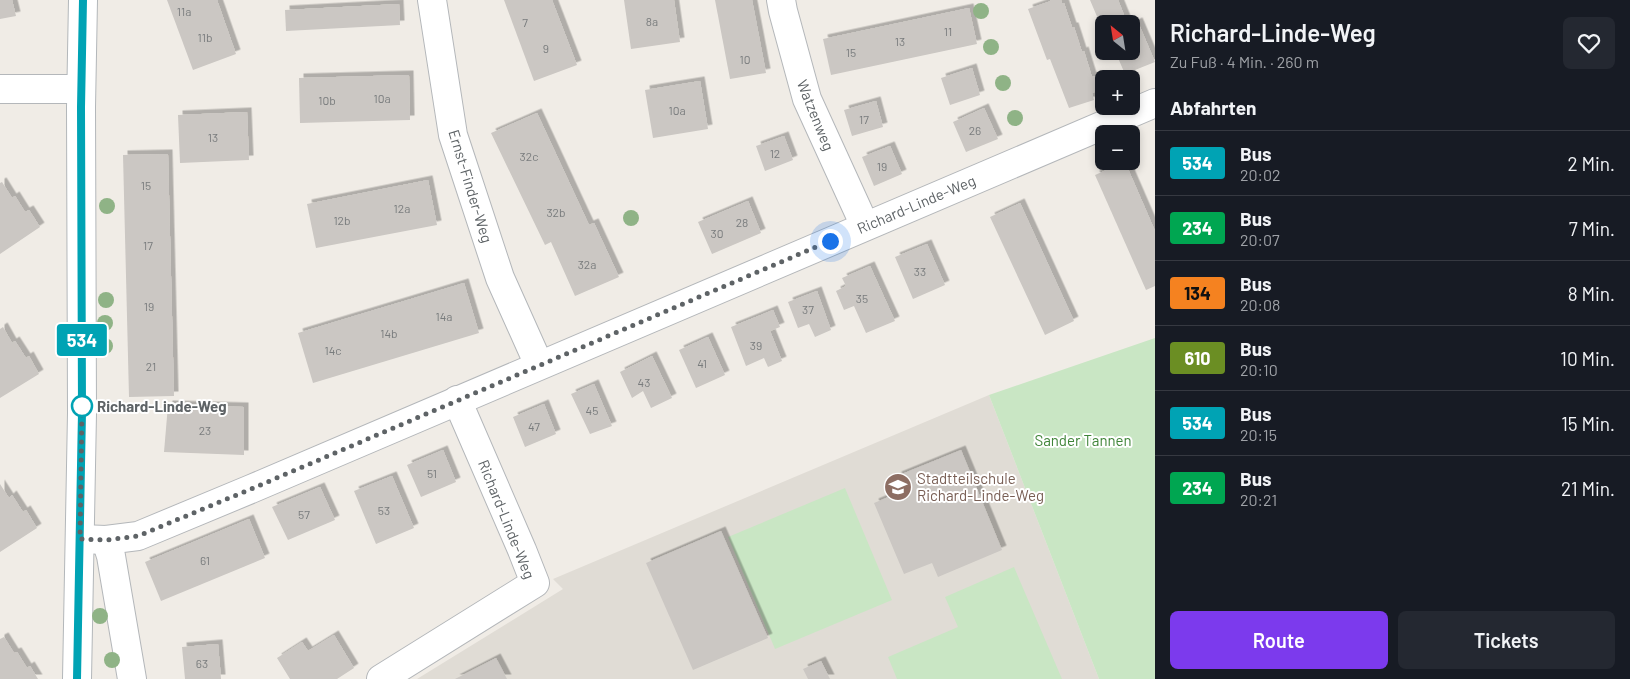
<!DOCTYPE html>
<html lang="de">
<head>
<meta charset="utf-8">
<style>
	:root { --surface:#171b24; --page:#242831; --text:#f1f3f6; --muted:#9ea1a6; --line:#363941; --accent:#7c3aed }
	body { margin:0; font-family:Barlow,sans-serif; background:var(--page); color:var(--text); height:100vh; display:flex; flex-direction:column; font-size:19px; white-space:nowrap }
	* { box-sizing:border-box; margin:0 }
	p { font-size:16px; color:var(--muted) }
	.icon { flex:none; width:28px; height:28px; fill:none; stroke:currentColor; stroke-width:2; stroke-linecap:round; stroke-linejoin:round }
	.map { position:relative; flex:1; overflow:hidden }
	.panel { display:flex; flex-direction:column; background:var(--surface); width:475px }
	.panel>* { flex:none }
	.badge { padding:0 10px; border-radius:4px; font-size:18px; line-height:32px }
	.needle { width:32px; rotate:330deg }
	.tools { position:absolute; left:1095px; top:15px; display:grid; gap:10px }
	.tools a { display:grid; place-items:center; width:45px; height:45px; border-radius:8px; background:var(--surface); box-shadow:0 2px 8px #0003; font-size:25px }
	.you { position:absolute; width:25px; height:25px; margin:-12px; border:4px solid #fff; border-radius:50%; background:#1a73e8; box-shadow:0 0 0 8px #1a73e833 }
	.map>.badge { position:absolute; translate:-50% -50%; box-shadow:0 0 0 2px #fff }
	h2 { padding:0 15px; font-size:19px; line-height:45px }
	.round { display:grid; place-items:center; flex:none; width:52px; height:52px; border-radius:8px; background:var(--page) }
	.overview { display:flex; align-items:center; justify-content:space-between; height:85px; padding:0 15px }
	h1 { font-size:24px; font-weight:600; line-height:38px }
	.button { display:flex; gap:10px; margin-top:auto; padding:10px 15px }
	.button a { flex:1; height:58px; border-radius:8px; background:var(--accent); color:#fff; font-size:20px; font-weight:600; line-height:58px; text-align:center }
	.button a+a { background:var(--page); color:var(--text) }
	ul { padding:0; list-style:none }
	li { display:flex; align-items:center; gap:15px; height:65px; padding:0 15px; border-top:1px solid var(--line) }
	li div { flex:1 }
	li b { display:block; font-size:19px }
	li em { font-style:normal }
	li .badge { min-width:55px; font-weight:700; text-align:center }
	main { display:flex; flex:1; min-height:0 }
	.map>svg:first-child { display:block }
	.education { fill:#e0dcd5 }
	.green { fill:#c9e6c4 }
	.building { fill:#cbc7c3; filter:url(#shadow) }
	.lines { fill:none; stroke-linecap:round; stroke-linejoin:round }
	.street-casing { stroke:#b4b7ba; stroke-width:30 }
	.secondary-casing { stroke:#b3b7ba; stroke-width:30 }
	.street { stroke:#fff; stroke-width:28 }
	.secondary { stroke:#fff; stroke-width:28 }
	.tree { fill:#8fb386 }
	.line-casing { stroke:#fff; stroke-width:11 }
	.line { stroke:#00a3b4; stroke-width:8 }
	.walk { stroke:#5e6366; stroke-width:5; stroke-dasharray:0 9 }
	.stop-dot { fill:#fff; stroke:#00a3b4; stroke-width:2.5 }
	.labels { text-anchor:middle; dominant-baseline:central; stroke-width:4; stroke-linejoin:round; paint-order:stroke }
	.number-label { font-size:12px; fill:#797c7d }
	.street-label { font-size:15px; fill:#5e6366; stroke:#fff }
	.stop-label { font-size:15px; font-weight:bold; fill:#5e6366; stroke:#fff; text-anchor:start }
	.park-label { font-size:15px; fill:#3f8438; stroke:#fff }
	.education-label { font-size:15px; fill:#785e54; stroke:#fff; text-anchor:start }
</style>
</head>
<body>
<main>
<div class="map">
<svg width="1155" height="679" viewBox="0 0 1155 679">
	<defs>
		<filter id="shadow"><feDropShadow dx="4.5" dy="-4.5" stdDeviation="0" flood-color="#0004"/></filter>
	</defs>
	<rect width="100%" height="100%" fill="#f0ece6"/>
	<!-- education -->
	<path class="education" d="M989,395l110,284h-682l146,-90 -10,-10z"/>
	<!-- green -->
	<g class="green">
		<path d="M1155,338v341h-56l-110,-284z"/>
		<path d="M845,488l47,112 -117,49 -47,-112z"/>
		<path d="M1014,567l48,112h-165l-9,-22 70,-30 -13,-30z"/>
	</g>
	<!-- building -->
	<g class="building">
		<path d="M0,0h12l4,16 -16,3z"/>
		<path d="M167,0h50l19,54 -43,16z"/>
		<path d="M504,0h48l25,65 -43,16z"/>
		<path d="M624,0h50l6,42 -49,7z"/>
		<path d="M715,0h37l14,73 -36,6z"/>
		<path d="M1050,0h11l1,3h2l8,24h2l8,25 2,-1 8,26 3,-1 5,14 -8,3 2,7 -25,8 -19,-49 -3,1 -19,-51 23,-8z"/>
		<path d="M1090,0h28l8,20 -7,4h-15v9z"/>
		<path d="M399,4l1,21 -114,6 -1,-21z"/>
		<path d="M969,8l8,36 -146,31 -8,-36z"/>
		<path d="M1138,22l17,40 -30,12 -10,-23h16v-26z"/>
		<path d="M972,68l8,27 -30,10 -9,-27z"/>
		<path d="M409,75l1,45 -110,3 -1,-45z"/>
		<path d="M700,81l8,48 -55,9 -8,-48z"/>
		<path d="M876,101l7,26 -31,9 -8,-26z"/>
		<path d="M984,108l14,31 -32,13 -13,-30z"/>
		<path d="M247,112l2,48 -69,3 -2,-48z"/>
		<path d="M537,113l52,112 5,-2 25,54 -44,19 -24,-54 -6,3 -54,-112z"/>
		<path d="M784,136l9,24 -28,11 -9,-25z"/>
		<path d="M890,146l12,28 -28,12 -12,-29z"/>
		<path d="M168,154l6,242 -45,1 -6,-242z"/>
		<path d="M1125,162l30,69v55l-9,4 -51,-115z"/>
		<path d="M428,180l9,45 -121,23 -9,-44z"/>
		<path d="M2,182l10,16 3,-2 10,16 4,-2 11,17 -40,27v-71z"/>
		<path d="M748,201l13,32 -49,21 -14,-32z"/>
		<path d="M1020,203l54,118 -29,14 -55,-118z"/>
		<path d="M927,244l18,41 -32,14 -18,-42z"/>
		<path d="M870,266l25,55 -29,12 -12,-27 -10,4 -8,-19 10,-5 -4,-8z"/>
		<path d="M464,283l15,50 -166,50 -15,-50z"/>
		<path d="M817,291l14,39 -16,7 -6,-13 -11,4 -10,-26z"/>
		<path d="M773,310l7,17 -10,4 12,30 -14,6 -4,-9 -18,8 -15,-39z"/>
		<path d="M3,327l9,16 3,-2 11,17 3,-2 10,18 -39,24v-69z"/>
		<path d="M708,337l17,38 -29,13 -17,-38z"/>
		<path d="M652,356l20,42 -21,10 -8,-17 -11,7 -12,-26z"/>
		<path d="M594,384l18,42 -22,8 -19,-40z"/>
		<path d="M544,404l12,30 -31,13 -12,-30z"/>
		<path d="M168,405l76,2v48l-80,-3z"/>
		<path d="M443,450l13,32 -35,15 -14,-32z"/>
		<path d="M961,450l41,100 -64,27 -6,-14 -28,11 -30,-71 29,-12 -6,-15z"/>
		<path d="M392,476l22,52 -38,16 -22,-53z"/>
		<path d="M0,484l9,14 3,-3 11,17 3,-2 11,18 -37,24z"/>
		<path d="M320,487l15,33 -47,20 -16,-33z"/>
		<path d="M249,519l16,39 -104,43 -16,-39z"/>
		<path d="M721,531l47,107 -75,32 -47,-107z"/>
		<path d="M334,635l20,33 -17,11h-47l-13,-21 25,-16 6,9z"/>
		<path d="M4,637l10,16 3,-1 10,16 3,-2 8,13h-38v-40z"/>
		<path d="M218,644l3,35h-36l-3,-32z"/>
		<path d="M496,658l11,21h-52z"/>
		<path d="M821,661l9,18h-22l-5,-10z"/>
	</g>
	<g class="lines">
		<!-- street casing -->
		<g class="street-casing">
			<g id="street">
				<path d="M432,0l21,135 47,143 39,87"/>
				<path d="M781,0l2,11 24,88 58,127"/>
				<path d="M0,89h81"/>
				<path d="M80,539l26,1 32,-4 113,-47 904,-386"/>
				<path d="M106,540l5,16 21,123"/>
				<path d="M381,679l154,-96 -13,-33 -65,-150"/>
			</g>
		</g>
		<!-- secondary casing -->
		<g class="secondary-casing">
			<path id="secondary" d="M77,679l5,-266 -1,-306 2,-107"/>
		</g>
		<!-- street -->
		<use href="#street" class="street"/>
		<!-- secondary -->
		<use href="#secondary" class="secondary"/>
	</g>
	<!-- trees -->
	<g class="tree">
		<circle cx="981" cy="11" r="8"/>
		<circle cx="991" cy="47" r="8"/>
		<circle cx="1003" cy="83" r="8"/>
		<circle cx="1015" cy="118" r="8"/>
		<circle cx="107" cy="206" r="8"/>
		<circle cx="631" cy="218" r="8"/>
		<circle cx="106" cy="300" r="8"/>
		<circle cx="105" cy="323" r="8"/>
		<circle cx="105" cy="346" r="8"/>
		<circle cx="100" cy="616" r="8"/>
		<circle cx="112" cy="660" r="8"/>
	</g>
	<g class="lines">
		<!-- line casing -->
		<g class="line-casing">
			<path id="line" d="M77,679l5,-267 -1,-305 2,-107"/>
		</g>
		<!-- line -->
		<use href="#line" class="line"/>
		<!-- walk -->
		<path class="walk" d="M82,406l-2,133 26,1 32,-4 113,-47 579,-248"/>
	</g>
	<!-- icons -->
	<defs>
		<g id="school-disc" transform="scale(1.4375)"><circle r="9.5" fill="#8d6e63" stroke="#fff"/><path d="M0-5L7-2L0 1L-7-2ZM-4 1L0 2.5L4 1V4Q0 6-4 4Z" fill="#fff"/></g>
	</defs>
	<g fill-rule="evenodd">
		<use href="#school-disc" x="898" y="487"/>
	</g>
	<!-- markers -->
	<circle class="stop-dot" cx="82" cy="406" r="10"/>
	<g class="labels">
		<!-- number labels -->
		<g class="number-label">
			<text x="184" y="11">11a</text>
			<text x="652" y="21">8a</text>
			<text x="525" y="22">7</text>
			<text x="948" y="31">11</text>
			<text x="205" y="37">11b</text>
			<text x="900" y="41">13</text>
			<text x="546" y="48">9</text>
			<text x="851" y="52">15</text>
			<text x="745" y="59">10</text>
			<text x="382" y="98">10a</text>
			<text x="327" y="100">10b</text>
			<text x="677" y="110">10a</text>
			<text x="864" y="119">17</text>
			<text x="975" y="130">26</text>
			<text x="213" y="137">13</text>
			<text x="775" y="153">12</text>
			<text x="529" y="156">32c</text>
			<text x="882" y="166">19</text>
			<text x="146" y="185">15</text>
			<text x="402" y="208">12a</text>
			<text x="556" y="212">32b</text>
			<text x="342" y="220">12b</text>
			<text x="742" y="222">28</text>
			<text x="717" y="233">30</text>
			<text x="148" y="245">17</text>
			<text x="587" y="264">32a</text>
			<text x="920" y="271">33</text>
			<text x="862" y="298">35</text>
			<text x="149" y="306">19</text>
			<text x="808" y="309">37</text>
			<text x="444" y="316">14a</text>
			<text x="389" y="333">14b</text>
			<text x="756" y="345">39</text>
			<text x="333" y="350">14c</text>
			<text x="702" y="363">41</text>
			<text x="151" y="366">21</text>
			<text x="644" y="382">43</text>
			<text x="592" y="410">45</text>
			<text x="534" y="426">47</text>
			<text x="205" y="430">23</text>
			<text x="432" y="473">51</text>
			<text x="384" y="510">53</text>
			<text x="304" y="514">57</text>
			<text x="205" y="560">61</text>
			<text x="202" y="663">63</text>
		</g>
		<!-- street labels -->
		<g class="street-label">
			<text transform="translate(816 115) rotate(68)">Watzenweg</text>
			<text transform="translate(471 186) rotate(73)">Ernst-Finder-Weg</text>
			<text transform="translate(916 204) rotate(-23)">Richard-Linde-Weg</text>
			<text transform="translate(507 519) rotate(68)">Richard-Linde-Weg</text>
		</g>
		<!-- stop labels -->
		<g class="stop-label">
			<text x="97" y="406">Richard-Linde-Weg</text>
		</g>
		<!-- park labels -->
		<g class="park-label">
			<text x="1083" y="440">Sander Tannen</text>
		</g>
		<!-- education labels -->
		<g class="education-label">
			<text x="917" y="478">Stadtteilschule<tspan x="917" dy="17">Richard-Linde-Weg</tspan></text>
		</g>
	</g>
</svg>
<div class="tools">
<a><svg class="needle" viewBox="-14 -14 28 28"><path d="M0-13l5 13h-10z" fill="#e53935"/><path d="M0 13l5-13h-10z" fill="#9ea1a6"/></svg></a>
<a>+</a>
<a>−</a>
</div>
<div class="you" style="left:830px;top:241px"></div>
<b class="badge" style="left:82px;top:340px;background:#00a3b4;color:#fff">534</b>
</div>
<section class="panel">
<div class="overview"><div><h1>Richard-Linde-Weg</h1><p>Zu Fuß · 4 Min. · 260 m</p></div><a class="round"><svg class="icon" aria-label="heart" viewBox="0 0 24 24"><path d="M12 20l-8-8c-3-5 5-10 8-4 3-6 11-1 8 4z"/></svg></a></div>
<h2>Abfahrten</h2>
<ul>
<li><span class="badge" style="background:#00a3b4;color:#fff">534</span><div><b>Bus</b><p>20:02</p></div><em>2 Min.</em></li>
<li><span class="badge" style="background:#00a651;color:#fff">234</span><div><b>Bus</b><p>20:07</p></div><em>7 Min.</em></li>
<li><span class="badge" style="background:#f58220;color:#111">134</span><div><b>Bus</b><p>20:08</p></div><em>8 Min.</em></li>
<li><span class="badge" style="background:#6b8e23;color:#fff">610</span><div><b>Bus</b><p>20:10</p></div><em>10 Min.</em></li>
<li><span class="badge" style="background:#00a3b4;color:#fff">534</span><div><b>Bus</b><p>20:15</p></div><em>15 Min.</em></li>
<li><span class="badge" style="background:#00a651;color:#fff">234</span><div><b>Bus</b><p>20:21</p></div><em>21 Min.</em></li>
</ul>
<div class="button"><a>Route</a><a>Tickets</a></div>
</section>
</main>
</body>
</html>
